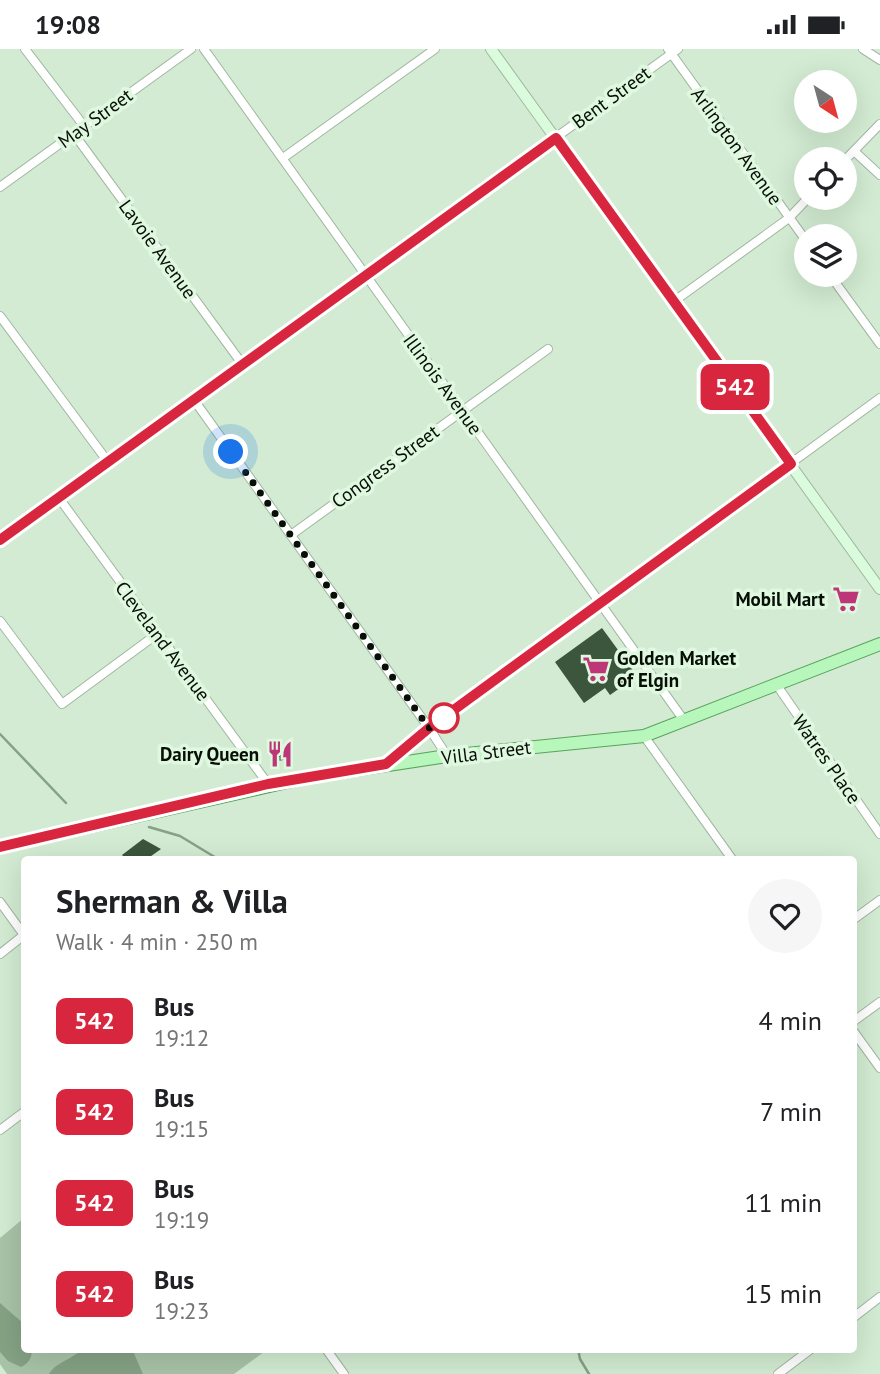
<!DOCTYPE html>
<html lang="en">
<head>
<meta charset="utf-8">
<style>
	:root { --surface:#fff; --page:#f6f6f6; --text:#202124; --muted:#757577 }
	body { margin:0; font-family:"PT Sans",sans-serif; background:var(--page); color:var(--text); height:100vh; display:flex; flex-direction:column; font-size:26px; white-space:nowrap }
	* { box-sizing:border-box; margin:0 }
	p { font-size:23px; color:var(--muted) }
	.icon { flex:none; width:38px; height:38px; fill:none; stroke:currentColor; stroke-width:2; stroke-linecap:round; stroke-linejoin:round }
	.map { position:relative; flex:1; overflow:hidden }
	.side { position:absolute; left:21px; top:807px; width:836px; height:497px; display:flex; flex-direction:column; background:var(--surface); border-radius:7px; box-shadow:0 7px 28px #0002 }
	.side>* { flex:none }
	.badge { padding:0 14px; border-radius:10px; font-size:24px; line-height:46px }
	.needle { width:46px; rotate:144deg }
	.controls { position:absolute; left:794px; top:21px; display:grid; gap:14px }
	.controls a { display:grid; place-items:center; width:63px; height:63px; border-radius:50%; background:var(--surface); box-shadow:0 7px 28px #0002; font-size:35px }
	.you { position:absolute; width:35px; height:35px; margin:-18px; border:5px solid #fff; border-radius:50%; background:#1a73e8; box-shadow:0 0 0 10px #1a73e833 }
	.map>.badge { position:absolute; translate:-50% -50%; box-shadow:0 0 0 4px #fff }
	.round { display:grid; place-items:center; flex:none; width:74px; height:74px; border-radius:37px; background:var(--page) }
	.overview { display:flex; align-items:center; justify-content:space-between; height:119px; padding:0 35px }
	h1 { font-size:33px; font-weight:700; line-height:52px }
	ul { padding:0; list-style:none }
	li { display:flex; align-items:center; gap:21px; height:91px; padding:0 35px }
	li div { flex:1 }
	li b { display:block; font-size:26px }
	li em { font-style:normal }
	li .badge { min-width:77px; font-weight:700; text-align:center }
	.status { display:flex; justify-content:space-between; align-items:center; height:49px; padding:0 35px; background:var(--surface); direction:ltr }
	.status svg { height:19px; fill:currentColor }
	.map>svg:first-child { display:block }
	.green { fill:#a8c3a8 }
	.water { fill:#85a285 }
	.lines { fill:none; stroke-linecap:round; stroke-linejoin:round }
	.stream { stroke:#85a285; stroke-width:2.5 }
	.building { fill:#3b563c }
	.minor-casing { stroke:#a0b7a0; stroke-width:10 }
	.secondary-casing { stroke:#a0b7a0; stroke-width:12 }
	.primary-casing { stroke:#5aa25e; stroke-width:14 }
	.minor { stroke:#fff; stroke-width:8 }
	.secondary { stroke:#dbfbdd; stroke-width:10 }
	.primary { stroke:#b7f7bb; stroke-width:12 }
	.line-casing { stroke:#fff; stroke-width:16 }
	.line { stroke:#d7263d; stroke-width:10 }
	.walk { stroke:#070f07; stroke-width:7; stroke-dasharray:0 12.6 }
	.stop-dot { fill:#fff; stroke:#d7263d; stroke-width:3.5 }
	.labels { text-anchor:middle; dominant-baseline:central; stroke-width:7; stroke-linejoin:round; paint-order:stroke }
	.street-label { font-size:19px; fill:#070f07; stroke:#dff8df }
	.poi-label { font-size:19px; font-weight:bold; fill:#070f07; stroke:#dff8df; text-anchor:end }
</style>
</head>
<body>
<div class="status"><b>19:08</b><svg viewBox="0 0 49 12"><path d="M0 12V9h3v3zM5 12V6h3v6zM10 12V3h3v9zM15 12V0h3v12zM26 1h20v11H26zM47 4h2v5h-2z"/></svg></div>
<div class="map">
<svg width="880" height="1325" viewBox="0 0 880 1325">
	<rect width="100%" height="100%" fill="#d2ebd2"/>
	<!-- green -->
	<path class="green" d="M24,1169v131h244l-34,25h-227l-7,-10v-126z"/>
	<!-- water -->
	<g class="water">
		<path d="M0,1254l24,21v25h8c0,9 -3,14 -11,18l-13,-6 -8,-9z"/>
		<path d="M83,1300h49l11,25h-94c6,-11 23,-15 34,-25z"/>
	</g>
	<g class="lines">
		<!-- stream -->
		<g class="stream">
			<path d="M0,685l66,69"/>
			<path d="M149,778l31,9 38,23"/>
			<path d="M578,1300l2,10 9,15"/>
		</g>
	</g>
	<!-- building -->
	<g class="building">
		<path d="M602,579l35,48 -27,19 -5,-7 -21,15 -29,-41z"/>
		<path d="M288,697l1,13 -17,3 -2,-13z"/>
		<path d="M143,790l18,10 -14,10h-21l-4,-4z"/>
	</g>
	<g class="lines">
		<!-- minor casing -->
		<g class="minor-casing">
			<g id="minor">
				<path d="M25,0l59,77"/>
				<path d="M204,0l479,670"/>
				<path d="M668,0l139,193"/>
				<path d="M863,0l17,11"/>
				<path d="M74,85l169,231"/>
				<path d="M854,102l26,24"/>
				<path d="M283,109l152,-109"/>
				<path d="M845,111l35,-36"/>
				<path d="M0,138l191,-138"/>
				<path d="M830,226l50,69"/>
				<path d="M673,253l116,-84 19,-20"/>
				<path d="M0,267l108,146"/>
				<path d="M194,351l235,328 18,28"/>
				<path d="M59,449l209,286"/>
				<path d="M291,486l257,-186"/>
				<path d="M0,491l678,-491"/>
				<path d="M0,572l62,83 95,-70"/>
				<path d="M776,635l104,150"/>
				<path d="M644,687l88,123"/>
				<path d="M386,715l43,-36 451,-330"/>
				<path d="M0,853l24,33"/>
				<path d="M854,870l26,-19"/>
				<path d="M0,905l24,-19"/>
				<path d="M854,972l26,-19"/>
				<path d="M854,983l26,36"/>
				<path d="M0,1081l24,-18"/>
				<path d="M854,1268l26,-20"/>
				<path d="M326,1300l18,25"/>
				<path d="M778,1325l33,-25"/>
			</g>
		</g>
		<!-- secondary casing -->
		<g class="secondary-casing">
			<path id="secondary" d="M491,0l389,540"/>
		</g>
		<!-- primary casing -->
		<g class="primary-casing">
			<path id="primary" d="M0,798l309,-70 138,-21 197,-20 236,-92"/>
		</g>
		<!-- minor -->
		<use href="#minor" class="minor"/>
		<!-- secondary -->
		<use href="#secondary" class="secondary"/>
		<!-- primary -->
		<use href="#primary" class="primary"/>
	</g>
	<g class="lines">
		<!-- line casing -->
		<g class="line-casing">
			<path id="line" d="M0,491l556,-402 235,326 -362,264 -43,36 -118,20 -268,63"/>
		</g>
		<!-- line -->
		<use href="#line" class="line"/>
		<!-- walk -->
		<path class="walk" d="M231,403l198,276 15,-10"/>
	</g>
	<!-- icons -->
	<defs>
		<g id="supermarket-bare" transform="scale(2.1)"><path d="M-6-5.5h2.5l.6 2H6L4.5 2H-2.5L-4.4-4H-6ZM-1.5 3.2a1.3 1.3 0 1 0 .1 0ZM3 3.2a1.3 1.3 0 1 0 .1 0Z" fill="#bd3778" stroke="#dff8df" stroke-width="2.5" paint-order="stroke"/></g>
		<g id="restaurant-bare" transform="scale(2.1)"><path d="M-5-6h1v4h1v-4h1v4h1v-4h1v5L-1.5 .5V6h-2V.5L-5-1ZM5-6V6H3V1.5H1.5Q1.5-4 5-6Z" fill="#bd3778" stroke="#dff8df" stroke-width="2.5" paint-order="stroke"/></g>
	</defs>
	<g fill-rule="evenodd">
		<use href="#supermarket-bare" x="846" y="550"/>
		<use href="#supermarket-bare" x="596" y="620"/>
		<use href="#restaurant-bare" x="280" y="705"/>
	</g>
	<!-- markers -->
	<circle class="stop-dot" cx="444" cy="669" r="14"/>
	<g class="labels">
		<!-- street labels -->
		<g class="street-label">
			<text transform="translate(611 48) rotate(-36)">Bent Street</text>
			<text transform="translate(95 69) rotate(-36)">May Street</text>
			<text transform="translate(737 97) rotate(54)">Arlington Avenue</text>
			<text transform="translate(158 200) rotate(54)">Lavoie Avenue</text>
			<text transform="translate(443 335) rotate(54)">Illinois Avenue</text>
			<text transform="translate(385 417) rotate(-36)">Congress Street</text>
			<text transform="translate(163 592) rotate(53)">Cleveland Avenue</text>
			<text transform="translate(486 703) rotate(-7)">Villa Street</text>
			<text transform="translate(827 710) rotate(55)">Watres Place</text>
		</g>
		<!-- poi labels -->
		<g class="poi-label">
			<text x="825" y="550">Mobil Mart</text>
			<text x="617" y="609" text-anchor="start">Golden Market<tspan x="617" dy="22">of Elgin</tspan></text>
			<text x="259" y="705">Dairy Queen</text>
		</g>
	</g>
</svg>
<div class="controls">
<a><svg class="needle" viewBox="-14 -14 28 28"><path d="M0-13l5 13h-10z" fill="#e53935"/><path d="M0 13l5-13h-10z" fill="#757577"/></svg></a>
<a><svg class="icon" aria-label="locate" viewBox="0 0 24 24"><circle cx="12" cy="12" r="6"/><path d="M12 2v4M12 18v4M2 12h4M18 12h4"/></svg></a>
<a><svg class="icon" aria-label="layers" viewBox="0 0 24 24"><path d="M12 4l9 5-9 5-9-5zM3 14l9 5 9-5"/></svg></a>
</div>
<div class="you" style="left:231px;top:403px"></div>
<b class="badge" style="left:735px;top:338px;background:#d7263d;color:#fff">542</b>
<section class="side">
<div class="overview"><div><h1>Sherman &amp; Villa</h1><p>Walk · 4 min · 250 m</p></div><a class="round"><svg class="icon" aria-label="heart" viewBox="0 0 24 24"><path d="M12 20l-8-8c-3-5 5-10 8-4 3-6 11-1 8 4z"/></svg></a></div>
<ul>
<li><span class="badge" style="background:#d7263d;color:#fff">542</span><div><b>Bus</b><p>19:12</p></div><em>4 min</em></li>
<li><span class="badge" style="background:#d7263d;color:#fff">542</span><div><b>Bus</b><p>19:15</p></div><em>7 min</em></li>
<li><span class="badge" style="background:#d7263d;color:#fff">542</span><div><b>Bus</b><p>19:19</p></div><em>11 min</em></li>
<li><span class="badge" style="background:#d7263d;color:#fff">542</span><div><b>Bus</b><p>19:23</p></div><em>15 min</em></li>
</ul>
</section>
</div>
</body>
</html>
